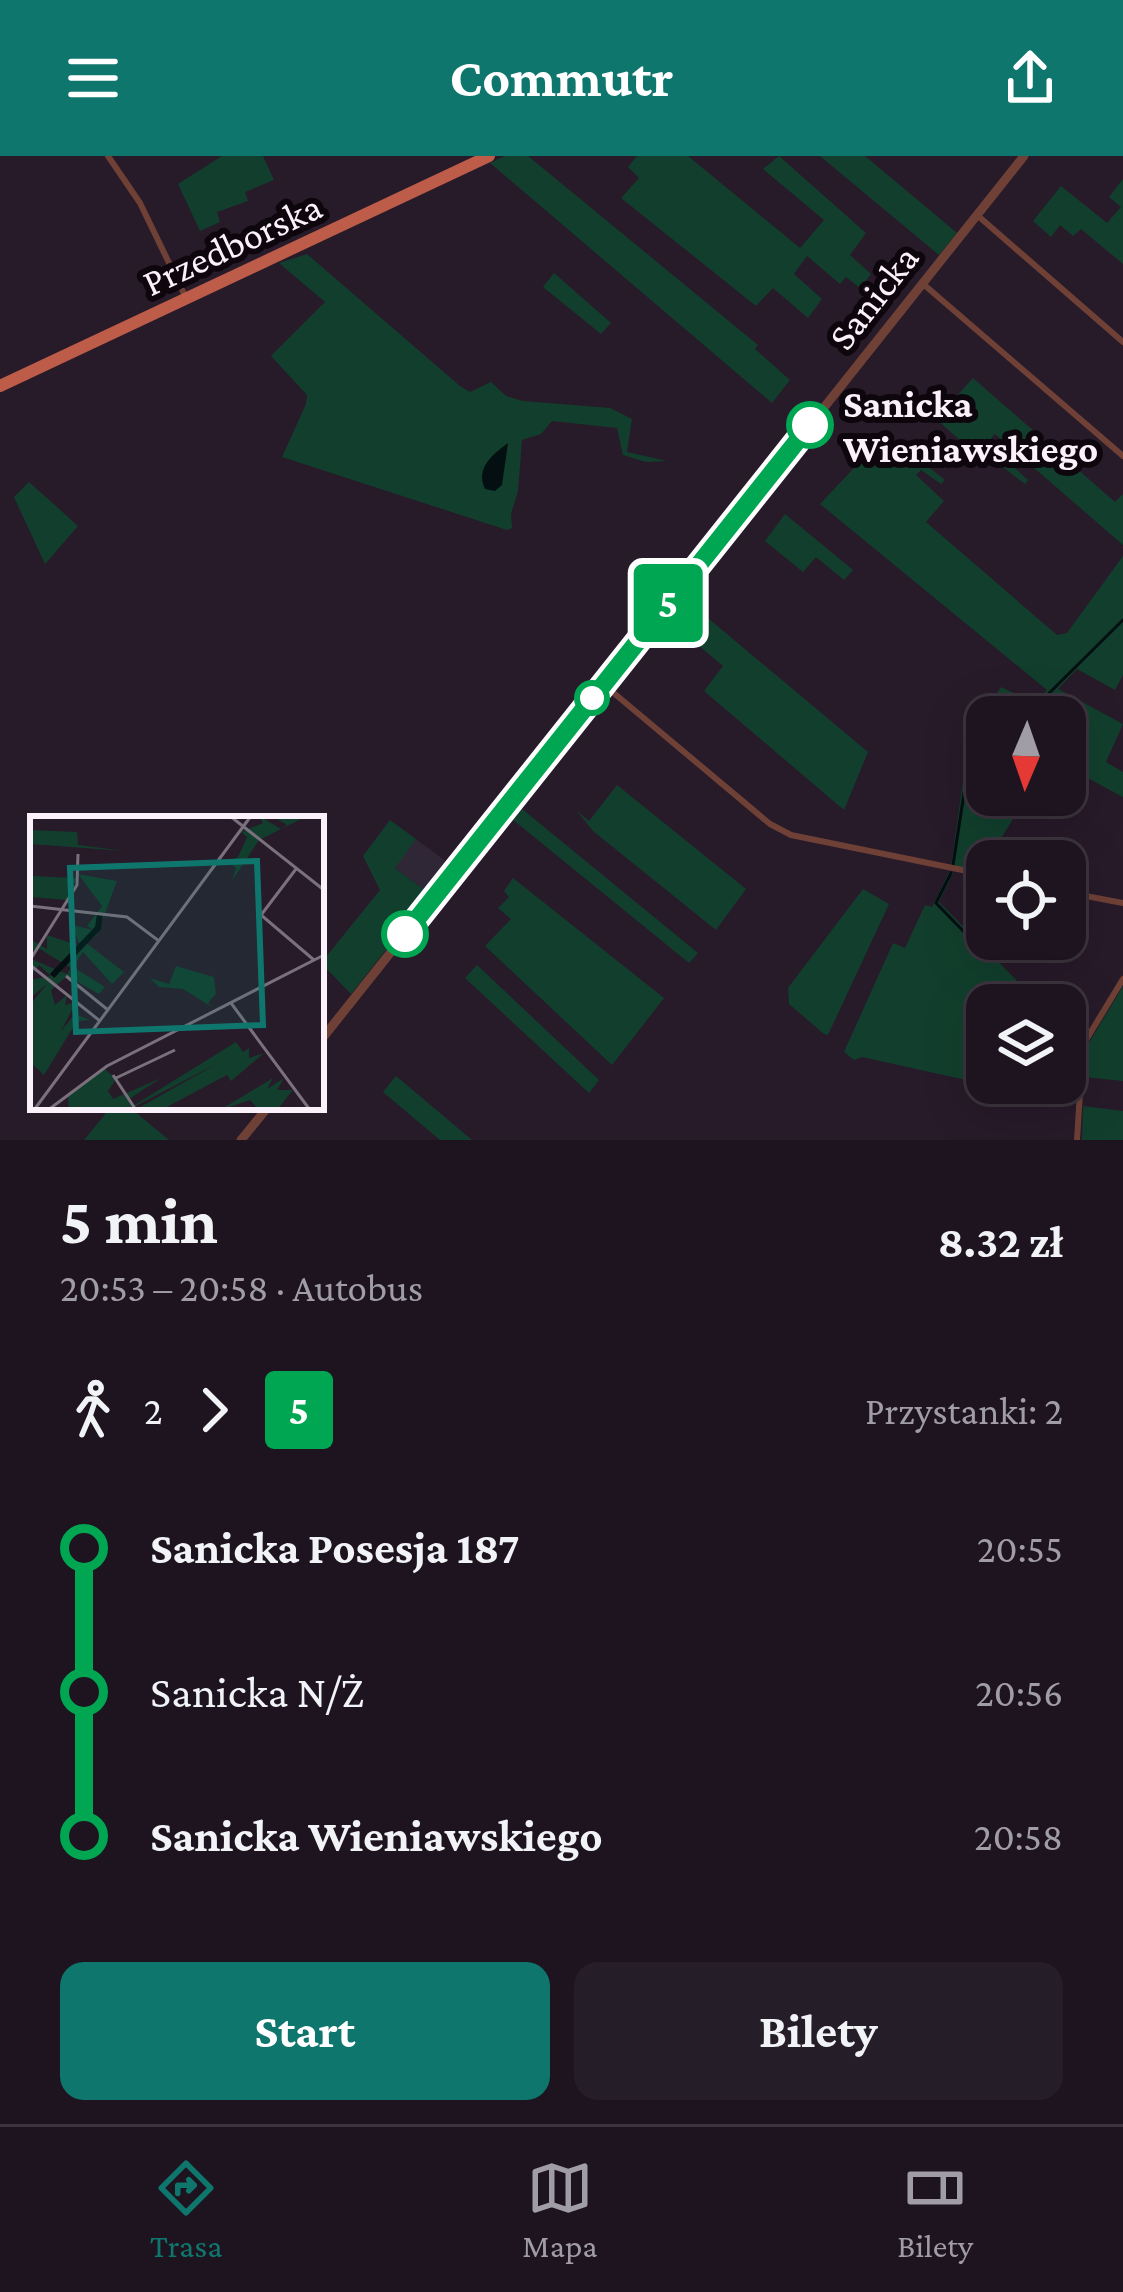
<!DOCTYPE html>
<html lang="pl">
<head>
<meta charset="utf-8">
<style>
	:root { --surface:#1d141f; --page:#251d28; --text:#f1f3f6; --muted:#a09ea4; --line:#3b333d; --accent:#0f766e }
	body { margin:0; font-family:"Crimson Pro",serif; background:var(--page); color:var(--text); height:100vh; display:flex; flex-direction:column; font-size:45px; white-space:nowrap }
	* { box-sizing:border-box; margin:0 }
	p { font-size:39px; color:var(--muted) }
	.icon { flex:none; width:66px; height:66px; fill:none; stroke:currentColor; stroke-width:2; stroke-linecap:round; stroke-linejoin:round }
	.map { position:relative; height:984px; overflow:hidden }
	.sheet { display:flex; flex-direction:column; background:var(--surface); flex:1 }
	.sheet>* { flex:none }
	.badge { padding:0 24px; border-radius:9px; font-size:42px; line-height:78px }
	.needle { width:78px; rotate:182deg }
	.controls { position:absolute; left:966px; top:540px; display:grid; gap:24px }
	.controls a { display:grid; place-items:center; width:120px; height:120px; border-radius:24px; background:var(--surface); box-shadow:0 12px 48px #0002,0 0 0 3px var(--line); font-size:60px }
	.map>.badge { position:absolute; translate:-50% -50%; box-shadow:0 0 0 6px #fff }
	.legs { display:flex; align-items:center; gap:18px; height:132px; padding:0 60px; font-size:39px }
	.legs p { margin-inline-start:auto }
	.overview { display:flex; align-items:center; justify-content:space-between; height:204px; padding:0 60px }
	h1 { font-size:66px; font-weight:700; line-height:90px }
	.action { display:flex; gap:24px; margin-top:auto; padding:24px 60px }
	.action a { flex:1; height:138px; border-radius:24px; background:var(--accent); color:#fff; font-size:48px; font-weight:700; line-height:138px; text-align:center }
	.action a+a { background:var(--page); color:var(--text) }
	ul { padding:0 60px; list-style:none }
	li { display:flex; align-items:center; gap:42px; height:144px; font-size:45px }
	li i { display:grid; place-items:center; width:18px; height:100%; margin:0 15px; background:currentColor }
	li i::after { content:''; width:30px; height:30px; margin:-15px; border:9px solid; border-radius:50%; background:var(--surface) }
	li p { margin-inline-start:auto }
	li:first-child i { background:linear-gradient(#0000 50%,currentColor 0) }
	li:last-child i { background:linear-gradient(currentColor 50%,#0000 0) }
	header { display:flex; justify-content:space-between; align-items:center; height:156px; padding:0 60px; background:var(--accent); color:#fff; font-size:54px; font-weight:700 }
	.tabs { display:flex; justify-content:space-around; align-items:center; height:168px; border-top:3px solid var(--line); background:var(--surface); font-size:33px; color:var(--muted) }
	.tabs a { display:grid; justify-items:center; gap:6px }
	.tabs .selected { color:var(--accent) }
	.map>svg:first-child { display:block }
	.commercial { fill:#2f2736 }
	.green { fill:#123f2d }
	.water { fill:#040f11 }
	.lines { fill:none; stroke-linecap:round; stroke-linejoin:round }
	.stream { stroke:#040f11; stroke-width:3 }
	.minor { stroke:#6e4036; stroke-width:6 }
	.tertiary { stroke:#6e4036; stroke-width:9 }
	.primary { stroke:#bc5c49; stroke-width:12 }
	.line-1-casing { stroke:#fff; stroke-width:27 }
	.line-1 { stroke:#00a651; stroke-width:18 }
	.stop-1-dot { fill:#fff; stroke:#00a651; stroke-width:6 }
	.labels { text-anchor:middle; dominant-baseline:central; stroke-width:12; stroke-linejoin:round; paint-order:stroke }
	.street-label { font-size:39px; fill:#faf1fb; stroke:#0d070d }
	.stop-label { font-size:39px; font-weight:bold; fill:#faf1fb; stroke:#0d070d; text-anchor:start }
	.inset-river { fill:none; stroke:#040f11; stroke-width:6 }
	.inset-road { fill:none; stroke:#7b707d; stroke-width:3 }
	.view { fill:#0f766e; fill-opacity:0.15; stroke:#0f766e; stroke-width:6 }
	.inset-edge { fill:none; stroke:#faf1fb; stroke-width:6 }
</style>
</head>
<body>
<header><svg class="icon" aria-label="menu" viewBox="0 0 24 24"><path d="M4 6h16M4 12h16M4 18h16"/></svg>Commutr<svg class="icon" aria-label="share" viewBox="0 0 24 24"><path d="M12 15V3M7 8l5-5 5 5M5 13v7h14v-7"/></svg></header>
<div class="map">
<svg width="1123" height="984" viewBox="0 0 1123 984">
	<rect width="100%" height="100%" fill="#271a29"/>
	<!-- commercial -->
	<path class="commercial" d="M416,683l36,27 -22,28 -36,-27z"/>
	<!-- green -->
	<g class="green">
		<path d="M222,0h41l11,24 -29,12 3,9 -31,11 3,10 -20,9 -22,-47z"/>
		<path d="M505,0h23l230,189 -3,4 35,31 -18,23 -282,-240z"/>
		<path d="M637,0h51l112,92 24,-28 -61,-51 16,-13 87,77 -16,22 21,19 -11,14 -14,-11 -6,7 -33,-28 -13,18 28,25 -14,19 -35,-30 -17,18 -135,-108 18,-20 -11,-11z"/>
		<path d="M820,0h45l92,77 -18,22z"/>
		<path d="M1123,23v85l-42,-35 -8,7 -13,-11 -9,12 -18,-16 28,-35 46,37 14,-16 -12,-10z"/>
		<path d="M307,98l153,132 10,6 21,-10 15,14 17,5 87,7 22,11 -5,33 40,9 -21,1 -23,-7 -6,-27 -65,-7 -11,13 -19,6 -4,51 -7,23 1,14 -5,2 -225,-73 24,-53 1,-9 -36,-39 54,-54 -46,-39z"/>
		<path d="M554,117l57,50 -10,11 -58,-47z"/>
		<path d="M973,222l142,124 8,-8v51l-128,-111 -8,9 41,37 -3,4 -43,-33 -11,-1 -35,-31z"/>
		<path d="M892,282l53,42 -4,4 -20,-14 -5,5 28,26 -18,21 131,113 10,-2 56,-77v119l-8,15 -38,-21 -19,20 65,35 -17,38 17,10v25l-58,-31v-49h-78v78h41l-38,61 9,5h-12v11l-36,-7 13,-91 18,-21 -9,-21 28,-45 34,16 12,-13 -227,-186 50,-53 6,5z"/>
		<path d="M29,326l49,44 -33,38 -31,-67z"/>
		<path d="M785,358l68,56 -9,10 -28,-23 -13,15 -38,-31z"/>
		<path d="M703,458l165,138 -24,58 -140,-119 19,-25 -37,-31z"/>
		<path d="M617,629l129,104 -30,41 -123,-99 -17,-21 13,11z"/>
		<path d="M516,648l182,149 -9,10 -182,-148z"/>
		<path d="M390,664l26,19 -21,29 35,26 -79,100 -30,-31 59,-73 -17,-34z"/>
		<path d="M949,716l4,1 -14,29 102,103h-54v78h78v-14l10,4v31l-213,-47 -8,3 -10,-8 49,-109 12,5 20,-43 7,2z"/>
		<path d="M513,722l151,120 -52,67 -127,-119 26,-27 -13,-11 11,-11 -5,-6z"/>
		<path d="M863,733l26,15 -61,131 -4,-1 -35,-30 -1,-16z"/>
		<path d="M477,809l122,115 -10,13 -124,-115z"/>
		<path d="M1123,830v95l-39,-4 3,-31z"/>
		<path d="M396,920l76,64h-32l-57,-48z"/>
		<path d="M1083,950l40,5v29h-41z"/>
		<path d="M111,951h18l40,33h-85z"/>
	</g>
	<!-- water -->
	<path class="water" d="M508,287l-6,42 -7,6 -10,-2c-10,-21 7,-34 23,-46z"/>
	<g class="lines">
		<!-- stream -->
		<g class="stream">
			<path d="M1025,561l98,-97"/>
			<path d="M953,709l14,-91 20,-19"/>
			<path d="M951,717l-15,30 32,33"/>
		</g>
		<!-- minor -->
		<g class="minor">
			<path d="M108,0l32,47 46,95"/>
			<path d="M977,59l146,127"/>
			<path d="M922,127l201,173"/>
			<path d="M603,528l167,140 21,11 196,40"/>
			<path d="M1065,736l58,11"/>
			<path d="M1077,984l6,-95 40,-66"/>
		</g>
		<!-- tertiary -->
		<g class="tertiary">
			<path d="M321,884l703,-884"/>
			<path d="M241,984l27,-33"/>
		</g>
		<!-- primary -->
		<path class="primary" d="M0,230l489,-230"/>
	</g>
	<g class="lines">
		<!-- line-1 casing -->
		<g class="line-1-casing">
			<path id="line-1" d="M405,778l405,-509"/>
		</g>
		<!-- line-1 -->
		<use href="#line-1" class="line-1"/>
	</g>
	<!-- markers -->
	<g class="stop-1-dot">
		<circle cx="810" cy="269" r="21"/>
		<circle cx="592" cy="542" r="15"/>
		<circle cx="405" cy="778" r="21"/>
	</g>
	<g class="labels">
		<!-- street labels -->
		<g class="street-label">
			<text transform="translate(232 88) rotate(-25)">Przedborska</text>
			<text transform="translate(873 141) rotate(-52)">Sanicka</text>
		</g>
		<!-- stop labels -->
		<g class="stop-label">
			<text x="843" y="247">Sanicka<tspan x="843" dy="45">Wieniawskiego</tspan></text>
		</g>
	</g>
	<!-- overview -->
	<g transform="translate(30 660)">
		<rect width="294" height="294" fill="#271a29"/>
		<path d="M229,0l22,13 6,-4 -14,-9h34l-48,24 -27,41 4,-13 -9,-7 11,-4 9,-20 -6,-5 22,-9zM0,14l47,2 1,13 47,6 -95,-7zM48,58l39,7 -20,54 -12,7 39,30 -12,12 -29,-32 -10,15 32,20 -6,7 -32,-18 -34,30 18,-16 4,15 12,-10 -2,10 11,-3 -15,29 14,-17 15,6 -13,1 -33,54 -14,-13v-57l17,-21 -17,14v-18l21,-4 -12,-11 -9,12 1,-18 36,15 4,-6 -33,-20 -8,5v-14l17,10v-14l33,11 -8,-21 22,5 -7,-4 15,-20zM0,60h1l46,2 -10,22 -37,-3zM146,150l38,11 2,17 -8,9 7,6 -32,-20 -24,-2 -9,-9 19,6zM206,226l7,10 6,-4v10l15,-5 -33,28 -4,-6 -66,35h-26l85,-48 -92,48h-59l-1,-14 37,-27 11,10 -8,12 5,8 48,-21 -32,21 4,7zM243,262l-6,11 17,-11 -7,12h16l-16,20h-18l-9,-10 -30,10z" fill="#123f2d"/>
		<path class="inset-river" d="M22,160l46,-48 2,-14"/>
		<path class="inset-road" d="M200,0l94,74M266,53l-35,46 53,45M0,90l97,11 32,24M0,144l47,-75 1,-31M0,149l70,56M36,160l42,34M201,187l79,107M83,259l23,35M86,262l59,-28M4,294l217,-294M18,294l59,-44 217,-111"/>
		<path class="view" d="M227,45l6,164 -187,7 -6,-164z"/>
		<rect width="294" height="294" class="inset-edge"/>
	</g>
</svg>
<div class="controls">
<a><svg class="needle" viewBox="-14 -14 28 28"><path d="M0-13l5 13h-10z" fill="#e53935"/><path d="M0 13l5-13h-10z" fill="#a09ea4"/></svg></a>
<a><svg class="icon" aria-label="locate" viewBox="0 0 24 24"><circle cx="12" cy="12" r="6"/><path d="M12 2v4M12 18v4M2 12h4M18 12h4"/></svg></a>
<a><svg class="icon" aria-label="layers" viewBox="0 0 24 24"><path d="M12 4l9 5-9 5-9-5zM3 14l9 5 9-5"/></svg></a>
</div>
<b class="badge" style="left:668px;top:447px;background:#00a651;color:#fff">5</b>
</div>
<section class="sheet">
<div class="overview"><div><h1>5 min</h1><p>20:53 – 20:58 · Autobus</p></div><b>8.32 zł</b></div>
<div class="legs"><svg class="icon" aria-label="walk" viewBox="0 0 24 24"><circle cx="13" cy="4" r="2"/><path d="M13 8l-2 6 4 7M11 14l-3 7M7 12l3-4h3l4 4"/></svg>2<svg class="icon" aria-label="forward" viewBox="0 0 24 24"><path d="M9 5l7 7-7 7"/></svg><b class="badge" style="background:#00a651;color:#fff">5</b><p>Przystanki: 2</p></div>
<ul>
<li><i style="color:#00a651"></i><b>Sanicka Posesja 187</b><p>20:55</p></li>
<li><i style="color:#00a651"></i><span>Sanicka N/Ż</span><p>20:56</p></li>
<li><i style="color:#00a651"></i><b>Sanicka Wieniawskiego</b><p>20:58</p></li>
</ul>
<div class="action"><a>Start</a><a>Bilety</a></div>
</section>
<nav class="tabs">
<a class="selected"><svg class="icon" aria-label="directions" viewBox="0 0 24 24"><path d="M12 3l9 9-9 9-9-9zM9 14v-3h6M13 9l2 2-2 2"/></svg>Trasa</a>
<a><svg class="icon" aria-label="map" viewBox="0 0 24 24"><path d="M3 6l6-2 6 2 6-2v14l-6 2-6-2-6 2zM9 4v14M15 6v14"/></svg>Mapa</a>
<a><svg class="icon" aria-label="tickets" viewBox="0 0 24 24"><path d="M3 7h18v10H3zM15 7v10"/></svg>Bilety</a>
</nav>
</body>
</html>
